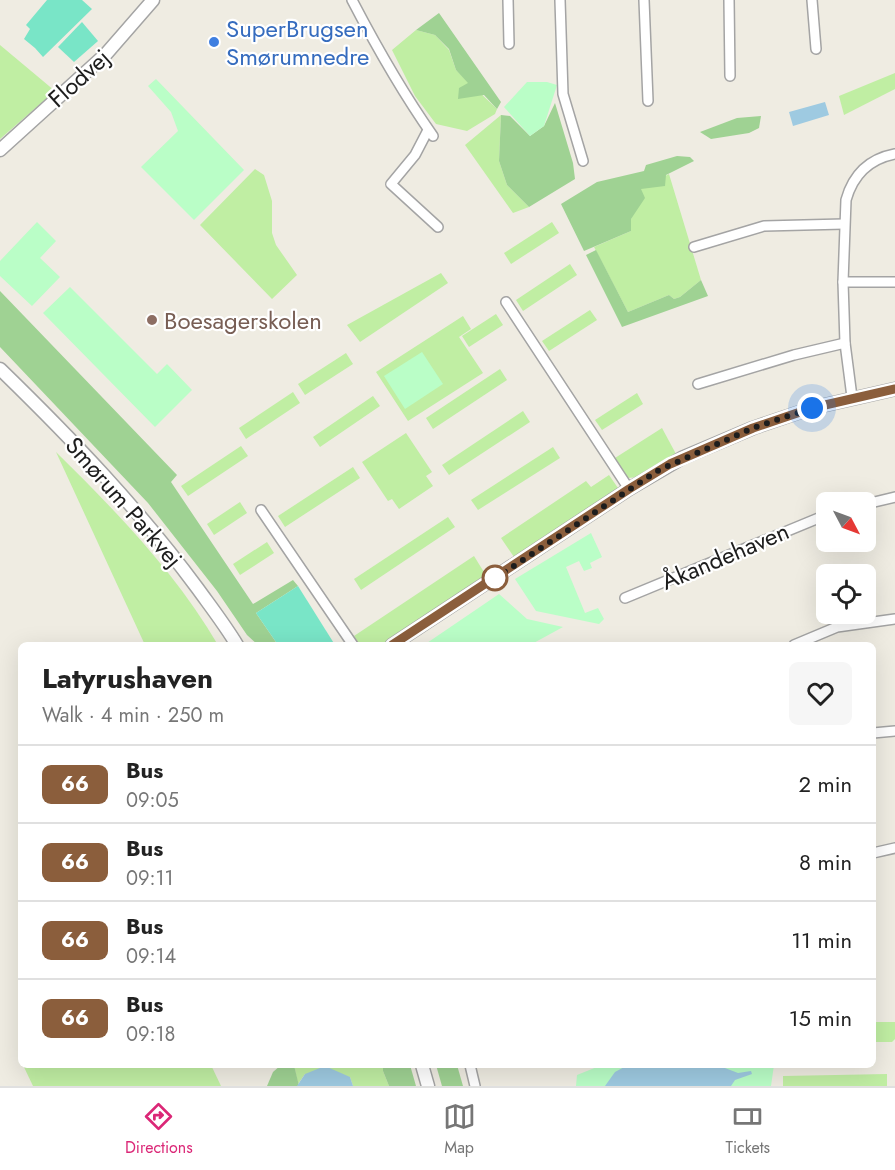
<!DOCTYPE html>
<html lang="en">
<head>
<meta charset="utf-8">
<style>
	:root { --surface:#fff; --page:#f6f6f6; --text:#222; --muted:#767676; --line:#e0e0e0; --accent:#db2777 }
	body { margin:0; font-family:Jost,sans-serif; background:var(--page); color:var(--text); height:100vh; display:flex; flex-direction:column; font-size:22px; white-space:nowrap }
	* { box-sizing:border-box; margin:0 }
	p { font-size:20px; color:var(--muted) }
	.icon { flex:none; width:33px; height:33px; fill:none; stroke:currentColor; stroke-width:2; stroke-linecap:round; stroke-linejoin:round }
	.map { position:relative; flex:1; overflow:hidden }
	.panel { position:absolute; left:18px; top:642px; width:858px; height:426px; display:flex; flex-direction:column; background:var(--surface); border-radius:9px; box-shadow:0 6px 24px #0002 }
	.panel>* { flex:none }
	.badge { padding:0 12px; border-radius:9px; font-size:21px; line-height:39px }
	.needle { width:39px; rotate:131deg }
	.controls { position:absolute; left:816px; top:492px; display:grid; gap:12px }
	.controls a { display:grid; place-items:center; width:60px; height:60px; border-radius:9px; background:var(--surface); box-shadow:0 6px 24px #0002; font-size:30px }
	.you { position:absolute; width:30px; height:30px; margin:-15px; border:4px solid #fff; border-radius:50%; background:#1a73e8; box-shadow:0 0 0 9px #1a73e833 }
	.map>.badge { position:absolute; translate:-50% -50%; box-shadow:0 0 0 3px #fff }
	.round { display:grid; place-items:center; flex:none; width:63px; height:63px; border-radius:9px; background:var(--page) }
	.overview { display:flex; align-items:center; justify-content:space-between; height:102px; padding:0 24px }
	h1 { font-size:28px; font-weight:700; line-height:45px }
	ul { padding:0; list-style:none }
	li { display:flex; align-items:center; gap:18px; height:78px; padding:0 24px; border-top:2px solid var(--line) }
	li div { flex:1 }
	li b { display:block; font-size:22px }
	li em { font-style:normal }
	li .badge { min-width:66px; font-weight:700; text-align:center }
	.dock { display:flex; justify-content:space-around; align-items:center; height:84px; border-top:2px solid var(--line); background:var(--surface); font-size:16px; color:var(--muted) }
	.dock a { display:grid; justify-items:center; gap:3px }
	.dock .current { color:var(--accent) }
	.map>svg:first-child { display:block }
	.grass { fill:#c0eea3 }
	.forest { fill:#9fd293 }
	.park { fill:#bafec7 }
	.pitch { fill:#79e5c7 }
	.water { fill:#9ecae1 }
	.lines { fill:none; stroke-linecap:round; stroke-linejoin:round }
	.minor-casing { stroke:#a4a4a4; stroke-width:12 }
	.tertiary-casing { stroke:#a4a4a4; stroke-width:15 }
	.minor { stroke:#fff; stroke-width:9 }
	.tertiary { stroke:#fff; stroke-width:12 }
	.line-casing { stroke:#fff; stroke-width:14 }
	.line { stroke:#8b5e3c; stroke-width:9 }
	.walk { stroke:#1d1d1d; stroke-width:6; stroke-dasharray:0 10.8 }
	.shop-dot { fill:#3f7fe0; stroke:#fff; stroke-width:2 }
	.education-dot { fill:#8d6e63; stroke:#fff; stroke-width:2 }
	.stop-dot { fill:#fff; stroke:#8b5e3c; stroke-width:3 }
	.labels { text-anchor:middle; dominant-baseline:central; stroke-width:4.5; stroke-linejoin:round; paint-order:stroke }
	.shop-label { font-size:24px; fill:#366cbe; stroke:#fff; text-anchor:start }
	.street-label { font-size:24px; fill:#1d1d1d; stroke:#fff }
	.education-label { font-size:24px; fill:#785e54; stroke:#fff; text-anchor:start }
</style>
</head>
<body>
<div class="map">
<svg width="895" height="1086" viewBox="0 0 895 1086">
	<rect width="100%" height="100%" fill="#efece2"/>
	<!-- grass -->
	<g class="grass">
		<path d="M416,30l19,5 14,15 7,20 41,39 -2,5 -28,17 -31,-7 -21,-28 -23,-46z"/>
		<path d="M0,45l55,46 -55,48z"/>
		<path d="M895,73v16l-51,26 -5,-19z"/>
		<path d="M501,115l-2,46 8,24 22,22 -16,6 -48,-68z"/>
		<path d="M255,169l9,6 8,26v32l4,12 21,30 -25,24 -72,-74z"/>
		<path d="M669,174l32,106 -21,17 -6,2 -5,-4 -41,17 -34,-65 37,-16v-12l9,-30z"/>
		<path d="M552,222l7,11 -48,31 -7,-11z"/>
		<path d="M570,264l7,11 -54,36 -7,-11z"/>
		<path d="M441,273l7,10 -88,59 -13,-17z"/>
		<path d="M590,310l7,10 -48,31 -7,-10z"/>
		<path d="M496,314l7,11 -34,22 -7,-11z"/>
		<path d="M463,316l8,13 -12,8 24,36 -75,48 -32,-49z"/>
		<path d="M346,353l7,11 -48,31 -7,-11z"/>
		<path d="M500,369l7,11 -74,49 -7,-11z"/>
		<path d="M293,392l7,11 -54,36 -7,-11z"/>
		<path d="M637,393l6,11 -41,26 -7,-10z"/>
		<path d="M373,396l7,10 -60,41 -7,-10z"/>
		<path d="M523,411l7,11 -81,53 -7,-10z"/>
		<path d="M662,428l14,26 -38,23 -10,1 -13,-20z"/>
		<path d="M406,433l26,39 -6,4 7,10 -34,23 -7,-10 -4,2 -26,-39z"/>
		<path d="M241,446l7,10 -60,40 -7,-10z"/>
		<path d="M553,447l7,11 -82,52 -7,-10z"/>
		<path d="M56,452c59,58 120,121 162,193h-73z"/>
		<path d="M353,467l7,11 -75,49 -7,-11z"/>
		<path d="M609,475l9,13 -104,69 -13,-19 85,-57 5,6z"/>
		<path d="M240,502l7,11 -33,22 -7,-11z"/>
		<path d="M448,517l7,10 -94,63 -7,-11z"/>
		<path d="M267,542l7,11 -34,22 -7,-11z"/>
		<path d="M474,556l13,21 -103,68h-24l-6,-9z"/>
		<path d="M873,1022h22v17l-3,3h-19z"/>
		<path d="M23,1065h188l10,21h-188z"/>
		<path d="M294,1065h89v6l6,15h-36l-3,-9 -45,-3 -7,10z"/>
		<path d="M887,1074v12h-104v-10z"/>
	</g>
	<!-- forest -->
	<g class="forest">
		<path d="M439,13l62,89 -4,7 -13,-14 -26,4 1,-11 9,-5 -12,-13 -7,-21 -14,-14 -19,-5z"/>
		<path d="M555,103l18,60 2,16 -46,28 -22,-22 -8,-24 2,-46 9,1 20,20 14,-10z"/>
		<path d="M761,116l-2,12 -10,5 -38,6 -11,-7 37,-14z"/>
		<path d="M677,156l13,1 4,4 -28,14 -1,11 -24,3 4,9 -14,21v12l-47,20 -23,-47 36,-22 47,-11 2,-6z"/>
		<path d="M596,250l32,62 41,-17 5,4 6,-2 21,-17 7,16 -86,31 -36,-72z"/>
		<path d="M0,291l177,184 -6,7 82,122 40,-24 5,6 -42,27 22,32h-20l-11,-10 -30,-44 -69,-88 -148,-156z"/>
		<path d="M281,1065h13l5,21h-32l6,-14z"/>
		<path d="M383,1065h27l6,21h-27l-6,-15z"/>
		<path d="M436,1065h21l6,21h-21z"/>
	</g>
	<!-- park -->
	<g class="park">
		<path d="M156,79l88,91 -50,50 -53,-53 37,-36 -7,-19 -23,-26z"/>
		<path d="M527,82h20l10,3 -13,41 -14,10 -26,-29z"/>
		<path d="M37,222l19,19 -16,17 20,19 -28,29 -32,-30v-15z"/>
		<path d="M70,287l87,87 10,-10 25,26 -37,37 -112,-114z"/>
		<path d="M422,352l21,32 -38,25 -21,-33z"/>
		<path d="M591,533l11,24 -12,6 2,5 -8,3 -5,-10 -13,6 19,46 13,-5 6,11 -5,5 -63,-13 -21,-32z"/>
		<path d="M499,594l28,25 36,8 -33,18h-49l-1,-2 -6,2h-50z"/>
		<path d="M602,1065h172l-3,21h-195l1,-11z"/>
	</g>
	<!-- pitch -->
	<g class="pitch">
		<path d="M47,0h35l10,9 -49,48 -8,-9 -11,-9 6,-10 -4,-4z"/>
		<path d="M82,22l16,19 -24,21 -16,-15z"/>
		<path d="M298,586l37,59h-57l-22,-32z"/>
	</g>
	<!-- water -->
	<g class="water">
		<path d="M825,102l4,13 -36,11 -4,-14z"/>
		<path d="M628,1065h89l21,8 13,-2 1,3 -17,6 -4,6h-126l10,-14z"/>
		<path d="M325,1066l25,11 3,9h-56l8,-12z"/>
	</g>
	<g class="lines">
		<!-- minor casing -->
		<g class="minor-casing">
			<g id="minor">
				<path d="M352,0c25,48 50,92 81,136"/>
				<path d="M508,0l1,44"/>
				<path d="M560,0l3,94 20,67"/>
				<path d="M644,0l4,101"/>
				<path d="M729,0l1,76"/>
				<path d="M812,0l4,49"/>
				<path d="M428,130l-13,25 -24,29 47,43"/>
				<path d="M694,247l70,-21 80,-2"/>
				<path d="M843,282h52"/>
				<path d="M506,302l123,187"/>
				<path d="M698,384l96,-29 51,-12"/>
				<path d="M852,397l-7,-54 -2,-61 3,-82c7,-25 23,-41 49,-46"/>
				<path d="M866,504l29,-7"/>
				<path d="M261,510l92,135"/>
				<path d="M625,598l201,-83"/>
				<path d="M794,645l43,-18 58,-8"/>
				<path d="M873,733l22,-2"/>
				<path d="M873,853l22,-5"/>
				<path d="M470,1065l5,21"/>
			</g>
		</g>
		<!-- tertiary casing -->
		<g class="tertiary-casing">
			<g id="tertiary">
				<path d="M0,150l106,-96 47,-54"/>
				<path d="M0,369c71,69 139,140 198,220 13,18 27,36 39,56"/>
				<path d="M392,645l237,-156 53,-31 71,-30 59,-20 83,-19"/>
				<path d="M422,1065l6,21"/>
			</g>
		</g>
		<!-- minor -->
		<use href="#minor" class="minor"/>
		<!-- tertiary -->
		<use href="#tertiary" class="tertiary"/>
	</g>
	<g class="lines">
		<!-- line casing -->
		<g class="line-casing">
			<path id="line" d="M392,645l237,-156 41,-25 83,-36 59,-20 83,-19"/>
		</g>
		<!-- line -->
		<use href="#line" class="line"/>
		<!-- walk -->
		<path class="walk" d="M495,578l-4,3 168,-111 94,-42 59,-20"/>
	</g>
	<!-- markers -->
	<circle class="shop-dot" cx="214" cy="42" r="6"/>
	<circle class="education-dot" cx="152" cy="320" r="6"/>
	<circle class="stop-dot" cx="495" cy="578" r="12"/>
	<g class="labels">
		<!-- shop labels -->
		<g class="shop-label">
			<text x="226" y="28">SuperBrugsen<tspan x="226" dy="28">Smørumnedre</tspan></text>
		</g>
		<!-- street labels -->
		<g class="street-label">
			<text transform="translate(79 78) rotate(-42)">Flodvej</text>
			<text transform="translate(124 502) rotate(49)">Smørum Parkvej</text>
			<text transform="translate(725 556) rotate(-23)">Åkandehaven</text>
		</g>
		<!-- education labels -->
		<g class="education-label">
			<text x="164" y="320">Boesagerskolen</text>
		</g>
	</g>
</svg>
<div class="controls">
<a><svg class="needle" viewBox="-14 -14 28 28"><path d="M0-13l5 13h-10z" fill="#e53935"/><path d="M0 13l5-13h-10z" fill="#767676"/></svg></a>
<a><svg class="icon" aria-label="locate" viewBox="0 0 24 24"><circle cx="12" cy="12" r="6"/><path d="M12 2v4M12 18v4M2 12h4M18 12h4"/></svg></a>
</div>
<div class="you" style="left:812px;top:408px"></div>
<section class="panel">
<div class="overview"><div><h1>Latyrushaven</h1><p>Walk · 4 min · 250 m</p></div><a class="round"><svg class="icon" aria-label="heart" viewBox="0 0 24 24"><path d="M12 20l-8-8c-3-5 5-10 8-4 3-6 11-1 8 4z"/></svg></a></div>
<ul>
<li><span class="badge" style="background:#8b5e3c;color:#fff">66</span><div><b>Bus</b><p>09:05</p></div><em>2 min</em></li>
<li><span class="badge" style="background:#8b5e3c;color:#fff">66</span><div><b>Bus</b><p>09:11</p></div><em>8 min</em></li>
<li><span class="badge" style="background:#8b5e3c;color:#fff">66</span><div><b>Bus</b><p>09:14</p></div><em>11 min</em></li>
<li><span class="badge" style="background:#8b5e3c;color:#fff">66</span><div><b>Bus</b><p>09:18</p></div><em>15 min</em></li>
</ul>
</section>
</div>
<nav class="dock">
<a class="current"><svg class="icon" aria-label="directions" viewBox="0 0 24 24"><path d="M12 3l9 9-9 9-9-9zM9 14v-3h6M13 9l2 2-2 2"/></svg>Directions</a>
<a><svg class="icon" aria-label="map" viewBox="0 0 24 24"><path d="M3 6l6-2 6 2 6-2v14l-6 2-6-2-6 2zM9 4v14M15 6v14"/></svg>Map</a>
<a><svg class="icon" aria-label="tickets" viewBox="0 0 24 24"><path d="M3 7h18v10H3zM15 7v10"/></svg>Tickets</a>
</nav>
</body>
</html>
